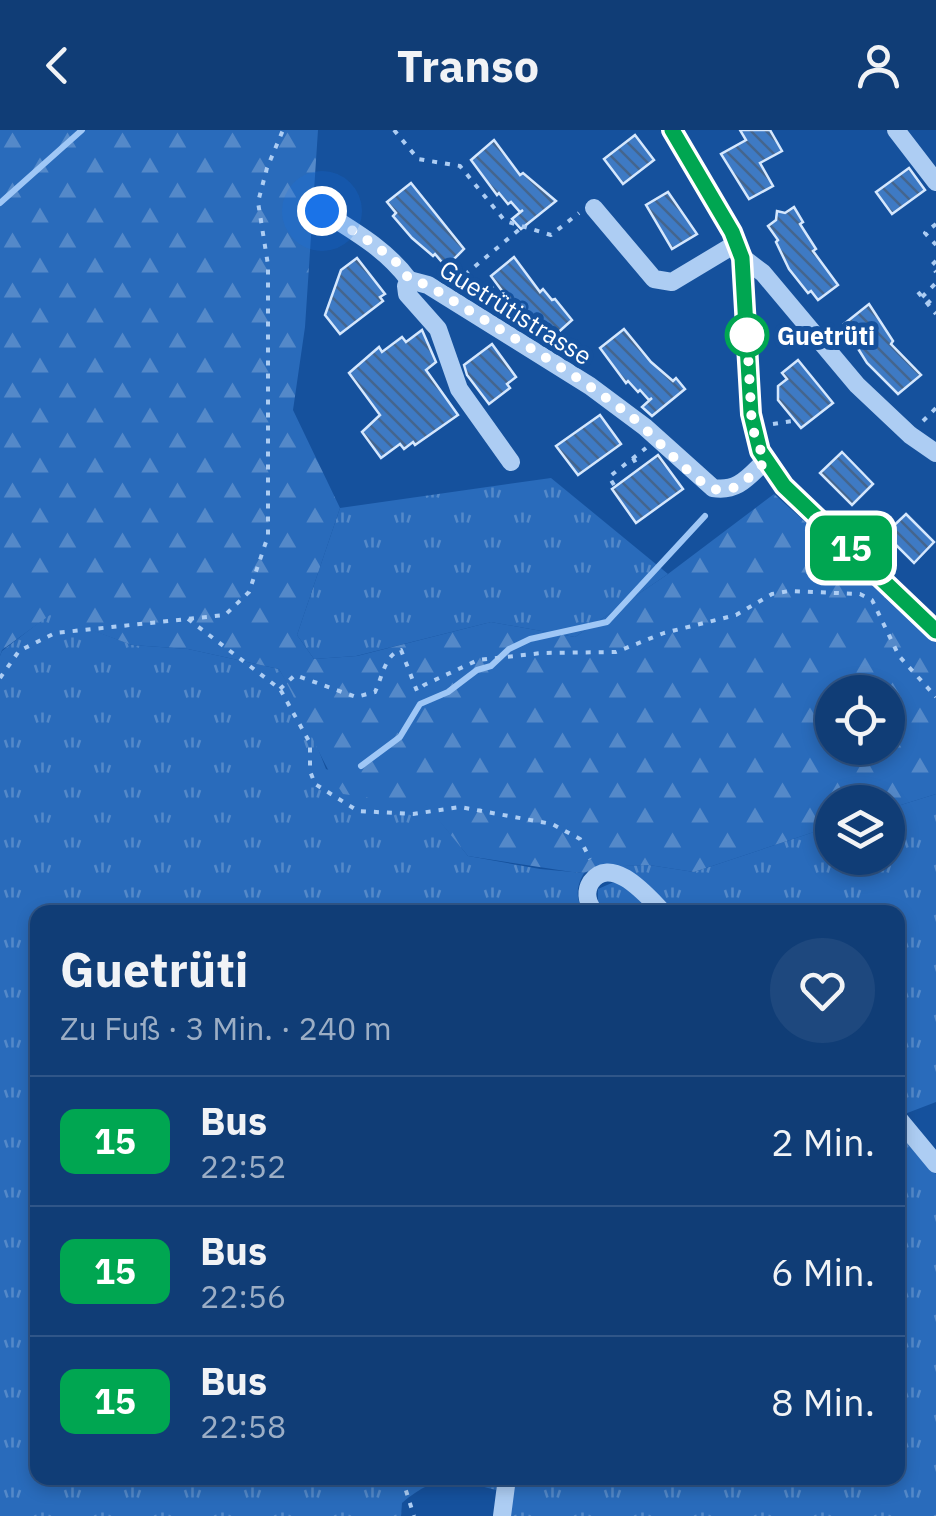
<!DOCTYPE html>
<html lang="de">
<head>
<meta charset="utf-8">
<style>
	:root { --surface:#103d76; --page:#1e487e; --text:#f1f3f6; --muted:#9caec5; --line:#305688 }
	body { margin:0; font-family:"IBM Plex Sans",sans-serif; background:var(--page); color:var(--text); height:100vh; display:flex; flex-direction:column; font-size:38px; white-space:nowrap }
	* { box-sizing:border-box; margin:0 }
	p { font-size:32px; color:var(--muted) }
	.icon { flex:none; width:55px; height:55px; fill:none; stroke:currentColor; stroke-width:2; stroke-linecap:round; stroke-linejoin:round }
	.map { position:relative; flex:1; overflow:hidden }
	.side { position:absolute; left:30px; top:775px; width:875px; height:580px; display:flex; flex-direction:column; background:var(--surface); border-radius:20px; box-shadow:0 5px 15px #0003,0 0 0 2px var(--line) }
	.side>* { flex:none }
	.badge { padding:0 20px; border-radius:15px; font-size:35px; line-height:65px }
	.tools { position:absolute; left:815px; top:545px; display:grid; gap:20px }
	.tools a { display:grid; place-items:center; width:90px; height:90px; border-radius:50%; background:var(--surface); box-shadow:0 5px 15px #0003,0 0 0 2px var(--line); font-size:50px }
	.you { position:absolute; width:50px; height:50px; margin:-25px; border:8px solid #fff; border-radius:50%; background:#1a73e8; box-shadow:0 0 0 15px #1a73e833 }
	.map>.badge { position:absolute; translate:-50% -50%; box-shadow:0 0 0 5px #fff }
	.round { display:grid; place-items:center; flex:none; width:105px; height:105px; border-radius:52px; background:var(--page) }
	.head { display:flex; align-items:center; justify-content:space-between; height:170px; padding:0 30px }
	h1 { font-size:48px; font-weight:800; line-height:75px }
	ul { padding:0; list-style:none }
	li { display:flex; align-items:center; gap:30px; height:130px; padding:0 30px; border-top:2px solid var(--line) }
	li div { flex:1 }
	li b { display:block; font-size:38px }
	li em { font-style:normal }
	li .badge { min-width:110px; font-weight:700; text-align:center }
	header { display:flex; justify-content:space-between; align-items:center; height:130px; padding:0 30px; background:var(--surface); font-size:45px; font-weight:800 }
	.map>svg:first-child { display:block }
	.grass { fill:url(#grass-tufts) }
	.forest { fill:url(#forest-firs); fill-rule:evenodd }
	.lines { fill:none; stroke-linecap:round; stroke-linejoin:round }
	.stream { stroke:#9fc7f6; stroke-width:6 }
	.building { fill:url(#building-back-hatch); stroke:#d5e7fd; stroke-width:2.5 }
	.path { stroke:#adcdf3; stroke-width:4; stroke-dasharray:5 8; stroke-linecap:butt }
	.minor { stroke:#adcdf3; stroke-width:18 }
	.line-casing { stroke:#fff; stroke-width:22 }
	.line { stroke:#00a651; stroke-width:15 }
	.walk { stroke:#fff; stroke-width:10; stroke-dasharray:0 18 }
	.stop-dot { fill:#fff; stroke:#00a651; stroke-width:5 }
	.labels { text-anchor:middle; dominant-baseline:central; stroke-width:10; stroke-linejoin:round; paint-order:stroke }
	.street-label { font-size:25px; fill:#fff; stroke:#15519d }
	.stop-label { font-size:25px; font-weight:bold; fill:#fff; stroke:#15519d; text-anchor:start }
</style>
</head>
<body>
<header><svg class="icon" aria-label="back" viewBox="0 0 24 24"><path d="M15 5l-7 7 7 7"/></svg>Transo<svg class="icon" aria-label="person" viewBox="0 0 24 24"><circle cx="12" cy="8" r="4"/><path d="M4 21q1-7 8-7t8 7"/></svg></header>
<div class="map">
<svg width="936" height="1386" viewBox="0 0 936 1386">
	<defs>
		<pattern id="grass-tufts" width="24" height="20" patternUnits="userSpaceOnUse" patternTransform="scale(2.5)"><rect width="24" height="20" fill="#296bbb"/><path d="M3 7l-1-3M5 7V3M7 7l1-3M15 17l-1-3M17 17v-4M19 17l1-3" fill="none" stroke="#5489c9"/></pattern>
		<pattern id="forest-firs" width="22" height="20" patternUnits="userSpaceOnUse" patternTransform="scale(2.5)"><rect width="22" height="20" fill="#296bbb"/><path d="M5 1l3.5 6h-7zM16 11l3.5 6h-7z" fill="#5489c9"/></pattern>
		<pattern id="building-back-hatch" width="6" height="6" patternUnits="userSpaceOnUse" patternTransform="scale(2.5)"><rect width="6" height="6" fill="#3e7ac4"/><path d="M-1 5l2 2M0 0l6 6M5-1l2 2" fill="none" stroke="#44658e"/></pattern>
	</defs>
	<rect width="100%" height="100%" fill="#15519d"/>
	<!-- grass -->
	<g class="grass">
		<path d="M551,348l117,96 -93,63 -84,-15 -135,34 -42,3 -17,-24 43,-127z"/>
		<path d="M50,484l82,31 56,4 91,20 23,39 24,61 102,37 40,50 72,13 44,4c-8,14 -9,25 0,39h-546v566h461l-3,12c-42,-11 -59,-17 -94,13l-1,13h-401v-860l2,-5z"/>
		<path d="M936,664v308l-34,13 -4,-4v-199h-226l-35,-34 -20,-12 32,-1 45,7 138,-46v32h56v-49z"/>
		<path d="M614,752l11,4 32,26h-52l-7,-8v-15z"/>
		<path d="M898,995l38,49v342h-428l5,-38h385z"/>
	</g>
	<!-- forest -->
	<path class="forest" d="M0,0h318l-13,197 -12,83 47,98 -43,127 17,24 43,-3 134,-34 84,15 93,-63 106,-80 162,145v155l-48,15v-7h-56v24l-138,46 -45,-7 -51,2 -14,6 -12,-1 -104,-16 -41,-50 -84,-12c-27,-39 -40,-84 -64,-125l-91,-20 -56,-4 -82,-30 -48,35 -2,6zM832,562h56v56h-56z"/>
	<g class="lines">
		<!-- stream -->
		<g class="stream">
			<path d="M0,73l82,-73"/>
			<path d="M361,636l39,-29 20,-33 28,-12 29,-22 14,-4 18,-17 21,-10 77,-17 98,-106"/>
		</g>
	</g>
	<!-- building -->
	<g class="building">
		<path d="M740,0h30l12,21 -22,12 13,23 -24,13 -28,-45 25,-14z"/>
		<path d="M635,5l19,25 -31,24 -19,-25z"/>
		<path d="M494,10l26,35 3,-2 33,28 -35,28 -9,-10 11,-9 -3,2 -9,-10 -3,2 -9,-11 -2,2 -26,-35z"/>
		<path d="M909,38l16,22 -33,24 -16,-22z"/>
		<path d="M411,53l53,66 -18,18 -11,-13 -2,2 -21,-18 -19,-22 3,-3 -9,-11z"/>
		<path d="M668,62l29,42 -25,15 -26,-44z"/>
		<path d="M794,77l9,15 -3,2 16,25 -3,2 25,34 -20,15 -7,-9 -3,2 -19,-24 -13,-27 2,-2 -10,-14 8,-6 1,-9 8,2z"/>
		<path d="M514,127l26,35 3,-3 9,11 3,-1 17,21 -20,18 -10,-12 -2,3 -21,-20 -2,2 -26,-35z"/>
		<path d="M357,128l28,36 -5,3 3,4 -43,33 -15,-19 16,-45z"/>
		<path d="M869,174l24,37 -2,3 30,31 -23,19 -31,-31 -15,-24 3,-2 -11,-13z"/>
		<path d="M624,199l27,33 22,19 3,-3 9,11 -33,27 -10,-9 10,-9 -3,2 -9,-10 -2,2 -10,-11 -2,2 -26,-35z"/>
		<path d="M422,200l14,32 -10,8 32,45 -43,30 -2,-3 -9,7 -4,-5 -19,14 -19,-26 18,-17 -31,-42 30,-26 3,5 20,-15 4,5z"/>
		<path d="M492,214l24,33 -9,7 3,4 -21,16 -22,-29 -3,-10z"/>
		<path d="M798,230l35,43 -32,25 -23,-28v-14l9,-7 -5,-6z"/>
		<path d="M600,285l21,29 -43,31 -22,-29z"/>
		<path d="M842,322l31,32 -21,21 -32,-32z"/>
		<path d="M658,325l25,34 -47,34 -24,-34z"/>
		<path d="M906,384l28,28 -20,21 -29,-29z"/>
	</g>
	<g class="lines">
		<!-- path -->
		<g class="path">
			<path d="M394,0l24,29 42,7 45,55 46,14 28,-22"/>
			<path d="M936,94l-11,9 11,12"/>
			<path d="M936,131l-5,5 5,6"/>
			<path d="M460,156l1,-8 60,-50"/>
			<path d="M918,162l18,22"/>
			<path d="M479,167l16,-13"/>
			<path d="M922,167l14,-14"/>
			<path d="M927,174l9,-9"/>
			<path d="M923,291l13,-13"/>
			<path d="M773,294l20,-3"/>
			<path d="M633,328l5,9"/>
			<path d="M614,355l-5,-8 37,-29"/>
			<path d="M188,489l92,70 30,54v28l5,13 43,27 55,3 47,-7 92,17 28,15 10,20"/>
			<path d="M0,548l19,-27 36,-18 170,-18 24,-23 19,-56v-271l-10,-63 9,-34 16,-38"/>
			<path d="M280,559l15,-14 61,22 19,-5c7,-14 10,-38 26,-42l16,41 7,-6 54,-25 64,-7 74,-1 48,-19 72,-18 36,-21 17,-3 71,3 12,6 27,56 37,41"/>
			<path d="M402,1348l12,38"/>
		</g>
		<!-- minor -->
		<g class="minor">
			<path d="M672,0l60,103 10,24 9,157 9,37 25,35 151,145"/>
			<path d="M896,0l40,52"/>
			<path d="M594,78l60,71 18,3 65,-39"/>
			<path d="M322,81c32,20 64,38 87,69"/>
			<path d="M742,127l21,16 94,112 53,50 26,18"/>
			<path d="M511,332l-52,-73 -21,-60 -31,-35 -1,-8 3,-6 19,5 162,101 55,41 68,61c25,4 35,-11 52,-27"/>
			<path d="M594,782c-6,-9 -10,-19 -3,-30 21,-29 58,16 72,30"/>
			<path d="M898,988l38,46"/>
			<path d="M502,1386l5,-38"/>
		</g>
	</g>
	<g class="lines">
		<!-- line casing -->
		<g class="line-casing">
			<path id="line" d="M672,0l60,102 10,26 9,156 9,37 24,35 152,145"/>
		</g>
		<!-- line -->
		<use href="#line" class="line"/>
		<!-- walk -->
		<path class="walk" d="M322,81l53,34 21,17 14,18 18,5c66,42 137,81 200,129 22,16 64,67 86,75 22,6 37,-14 51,-27l-13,-35 -5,-92"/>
	</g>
	<!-- markers -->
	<circle class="stop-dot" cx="747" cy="205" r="20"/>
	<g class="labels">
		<!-- street labels -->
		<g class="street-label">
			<text transform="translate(516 182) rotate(32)">Guetrütistrasse</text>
		</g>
		<!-- stop labels -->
		<g class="stop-label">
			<text x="777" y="205">Guetrüti</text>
		</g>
	</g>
</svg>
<div class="tools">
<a><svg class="icon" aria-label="locate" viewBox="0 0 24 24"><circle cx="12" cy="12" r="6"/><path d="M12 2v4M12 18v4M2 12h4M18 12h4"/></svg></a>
<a><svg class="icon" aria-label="layers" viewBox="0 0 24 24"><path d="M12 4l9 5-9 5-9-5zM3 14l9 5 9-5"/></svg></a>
</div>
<div class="you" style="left:322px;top:81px"></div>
<b class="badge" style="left:851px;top:418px;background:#00a651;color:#fff">15</b>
<section class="side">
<div class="head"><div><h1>Guetrüti</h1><p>Zu Fuß · 3 Min. · 240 m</p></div><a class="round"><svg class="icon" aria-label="heart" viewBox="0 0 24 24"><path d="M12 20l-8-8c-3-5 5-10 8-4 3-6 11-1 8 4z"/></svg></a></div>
<ul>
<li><span class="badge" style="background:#00a651;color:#fff">15</span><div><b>Bus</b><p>22:52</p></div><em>2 Min.</em></li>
<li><span class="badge" style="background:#00a651;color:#fff">15</span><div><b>Bus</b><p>22:56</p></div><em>6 Min.</em></li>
<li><span class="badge" style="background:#00a651;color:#fff">15</span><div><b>Bus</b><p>22:58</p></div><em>8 Min.</em></li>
</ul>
</section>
</div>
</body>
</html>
